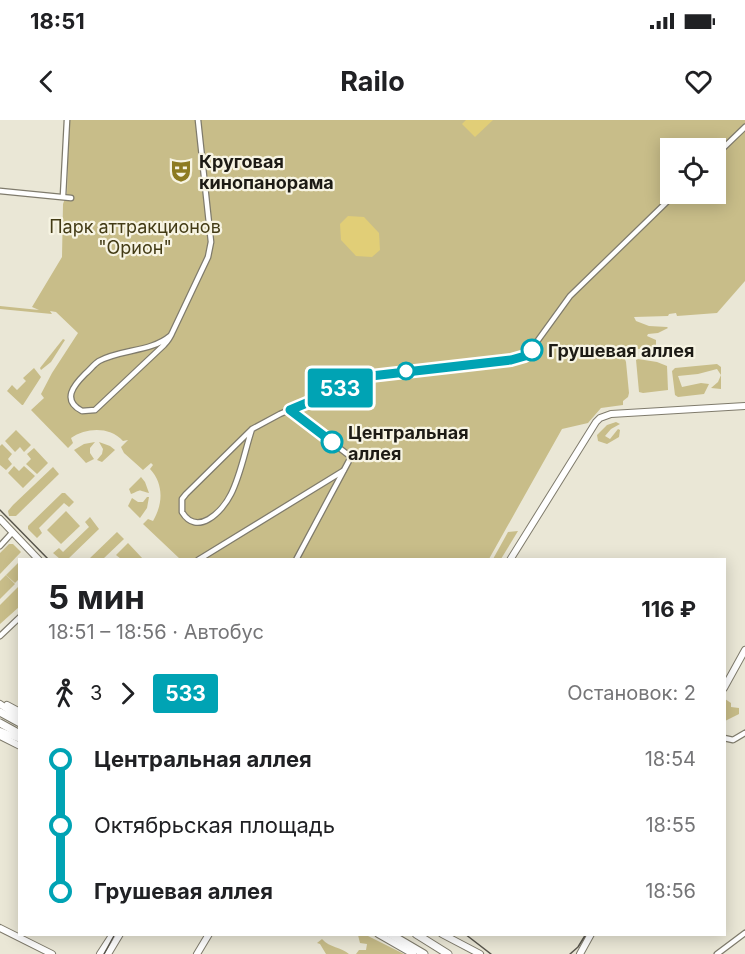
<!DOCTYPE html>
<html lang="ru">
<head>
<meta charset="utf-8">
<style>
	:root { --surface:#fff; --page:#f2f2f2; --text:#202124; --muted:#757577 }
	body { margin:0; font-family:Inter,sans-serif; background:var(--page); color:var(--text); height:100vh; display:flex; flex-direction:column; font-size:22px; white-space:nowrap }
	* { box-sizing:border-box; margin:0 }
	p { font-size:20px; color:var(--muted) }
	.icon { flex:none; width:33px; height:33px; fill:none; stroke:currentColor; stroke-width:2; stroke-linecap:round; stroke-linejoin:round }
	.map { position:relative; flex:1; overflow:hidden }
	.panel { position:absolute; left:18px; top:438px; width:708px; height:378px; display:flex; flex-direction:column; background:var(--surface); border-radius:0px; box-shadow:0 3px 15px #0003 }
	.panel>* { flex:none }
	.badge { padding:0 12px; border-radius:4px; font-size:21px; line-height:39px }
	.controls { position:absolute; left:660px; top:18px; display:grid; gap:12px }
	.controls a { display:grid; place-items:center; width:66px; height:66px; border-radius:0px; background:var(--surface); box-shadow:0 3px 15px #0003; font-size:30px }
	.map>.badge { position:absolute; translate:-50% -50%; box-shadow:0 0 0 3px #fff }
	.legs { display:flex; align-items:center; gap:9px; height:66px; padding:0 30px; font-size:20px }
	.legs p { margin-inline-start:auto }
	.headline { display:flex; align-items:center; justify-content:space-between; height:102px; padding:0 30px }
	h1 { font-size:33px; font-weight:700; line-height:45px }
	ul { padding:0 30px; list-style:none }
	li { display:flex; align-items:center; gap:21px; height:66px; font-size:22px }
	li i { display:grid; place-items:center; width:9px; height:100%; margin:0 8px; background:currentColor }
	li i::after { content:''; width:15px; height:15px; margin:-8px; border:4px solid; border-radius:50%; background:var(--surface) }
	li p { margin-inline-start:auto }
	li:first-child i { background:linear-gradient(#0000 50%,currentColor 0) }
	li:last-child i { background:linear-gradient(currentColor 50%,#0000 0) }
	.status { display:flex; justify-content:space-between; align-items:center; height:42px; padding:0 30px; background:var(--surface); direction:ltr }
	.status svg { height:16px; fill:currentColor }
	header { display:flex; justify-content:space-between; align-items:center; height:78px; padding:0 30px; background:var(--surface); font-size:27px; font-weight:700 }
	.map>svg:first-child { display:block }
	.green { fill:#c8bd89; fill-rule:evenodd }
	.water { fill:#e1ce77 }
	.lines { fill:none; stroke-linecap:round; stroke-linejoin:round }
	.street-casing { stroke:#7f7b6c; stroke-width:7 }
	.secondary-casing { stroke:#7f7b6c; stroke-width:8 }
	.primary-casing { stroke:#7f7b6c; stroke-width:9 }
	.street { stroke:#fff; stroke-width:4.5 }
	.secondary { stroke:#fff; stroke-width:6 }
	.primary { stroke:#fff; stroke-width:7 }
	.tram { stroke:#58554c; stroke-width:1.5 }
	.line-1-casing { stroke:#fff; stroke-width:14 }
	.line-1 { stroke:#00a3b4; stroke-width:9 }
	.stop-1-dot { fill:#fff; stroke:#00a3b4; stroke-width:3 }
	.labels { text-anchor:middle; dominant-baseline:central; stroke-width:4.5; stroke-linejoin:round; paint-order:stroke }
	.poi-label { font-size:18px; font-weight:bold; fill:#1d1b15; stroke:#f7f4e3; text-anchor:start }
	.park-label { font-size:18px; fill:#433b15; stroke:#f7f4e3 }
	.stop-label { font-size:18px; font-weight:bold; fill:#1d1b15; stroke:#f7f4e3; text-anchor:start }
</style>
</head>
<body>
<div class="status"><b>18:51</b><svg viewBox="0 0 49 12"><path d="M0 12V9h3v3zM5 12V6h3v6zM10 12V3h3v9zM15 12V0h3v12zM26 1h20v11H26zM47 4h2v5h-2z"/></svg></div>
<header><svg class="icon" aria-label="back" viewBox="0 0 24 24"><path d="M15 5l-7 7 7 7"/></svg>Railo<svg class="icon" aria-label="heart" viewBox="0 0 24 24"><path d="M12 20l-8-8c-3-5 5-10 8-4 3-6 11-1 8 4z"/></svg></header>
<div class="map">
<svg width="745" height="834" viewBox="0 0 745 834">
	<rect width="100%" height="100%" fill="#eae7d6"/>
	<!-- green -->
	<g class="green">
		<path d="M69,0h676v161l-28,32 -40,3 -1,-3 -7,1 -1,2 -34,1 2,4 13,5 18,1 1,1 -10,5 -10,1 -1,2 9,4v7l-8,2h-21l-4,5 3,8 3,31 -1,4 -5,4v4l-22,3 -13,15 -26,6 -73,130h-309l-37,-35 5,-5 5,2c10,-17 11,-37 -3,-52l3,-4 -2,-2 -8,7 -19,-17 -3,-6 7,-7 -5,1c-14,-15 -37,-13 -52,-3l2,5 -5,5 -37,-38 13,-12 -3,-4 11,-21 26,-40 -22,-21 -6,-1 2,3 -52,-5v-3l39,4 -7,-3 30,-50 1,-53 4,-11zM670,28h46v46h-46z"/>
		<path d="M63,219l2,1 -14,22 -10,8 -1,-2z"/>
		<path d="M638,239l19,3 10,4 1,24 -25,3 -4,-1 -3,-32z"/>
		<path d="M717,244l4,3v22l-10,-1 7,-6 3,-7 -4,-6 -19,5 -20,2 4,11 19,-4 8,1 -5,10 -26,3 -3,-2 -3,-24 3,-3z"/>
		<path d="M34,248l7,9 -18,28h-1l-15,-14 5,-6 5,5 9,-9 -3,-3z"/>
		<path d="M616,302l4,2 -9,5 -6,7 5,3 8,-10 2,1 -1,7 -12,7 -9,-3 -1,-6 10,-10z"/>
		<path d="M16,310l15,15 -7,7 -4,-5 -5,5 -10,-11z"/>
		<path d="M95,322l-5,6v5l4,6 -8,4 -12,-13 10,-6z"/>
		<path d="M99,322l11,4 5,4 -13,12 -5,-2 5,-6 1,-5z"/>
		<path d="M2,324l10,10 -4,5 4,5 -6,6 -6,-5v-19z"/>
		<path d="M34,328l14,15 -11,11 -11,-10 5,-5 -4,-5z"/>
		<path d="M14,346l5,5 5,-5 11,10 -12,12 -15,-15z"/>
		<path d="M53,347l6,7 -43,42h-7l-1,-5 5,-6z"/>
		<path d="M141,357l4,5 4,11c-12,-3 -6,-4 -18,1l-2,-5z"/>
		<path d="M62,373h3l9,9 -5,5 -5,-4 -25,25 3,5 -5,5 -9,-9v-3z"/>
		<path d="M147,377h2l-2,11 -7,10 -12,-12 4,-8 6,4h5z"/>
		<path d="M66,391l14,15 -19,18 -14,-14z"/>
		<path d="M90,397l9,12 -31,30h-8l-7,-6 6,-5 4,4 26,-25 -4,-5z"/>
		<path d="M518,411l-17,28h-8l15,-27z"/>
		<path d="M117,412l7,7 -21,20h-14z"/>
		<path d="M128,423l15,16h-22l-5,-4z"/>
		<path d="M9,424h4l8,8 -21,22v-21z"/>
		<path d="M19,442v17l-4,4 -9,-8z"/>
		<path d="M6,455l9,9 -15,15v-18z"/>
		<path d="M19,466v21l-19,17v-19z"/>
		<path d="M725,579l6,4v4l8,1v6l-14,7z"/>
		<path d="M358,815h8l38,19h-48l3,-4h7l1,-6 -7,-1z"/>
		<path d="M322,819c8,9 19,8 27,15h-23l-6,-10 -3,-1z"/>
	</g>
	<!-- water -->
	<g class="water">
		<path d="M466,0h27l-18,17 -13,-13z"/>
		<path d="M348,96l16,1 15,16 1,17 -8,7 -16,-1 -15,-16 -1,-16z"/>
	</g>
	<g class="lines">
		<!-- street casing -->
		<g class="street-casing">
			<g id="street">
				<path d="M716,35l29,-28"/>
				<path d="M0,71l71,7"/>
				<path d="M63,76l4,-76"/>
				<path d="M170,216c-19,16 -49,13 -71,25 -5,3 -9,9 -14,13 -11,11 -24,26 -3,37l13,-1 69,-65c4,-4 7,-9 9,-14l35,-74 3,-15 -13,-122"/>
				<path d="M290,290l61,47 -55,103"/>
				<path d="M252,309c-7,21 -11,45 -21,65 -9,18 -34,43 -49,18v-13l4,-5 66,-65 28,-15 78,-34 20,-5 133,-15 17,-6 42,-58 105,-102"/>
				<path d="M0,426l10,-11"/>
				<path d="M198,440l145,-89"/>
				<path d="M0,516l20,-19"/>
				<path d="M724,618l9,2 12,-7"/>
				<path d="M717,834l28,-21"/>
			</g>
		</g>
		<!-- secondary casing -->
		<g class="secondary-casing">
			<g id="secondary">
				<path d="M0,399l39,41"/>
				<path d="M510,440l86,-138 4,-4 11,-4 134,-8"/>
				<path d="M724,568l21,-38"/>
				<path d="M0,584l20,14"/>
				<path d="M7,585l13,7"/>
				<path d="M0,611l20,8"/>
				<path d="M0,616l20,10"/>
				<path d="M0,808l52,26"/>
				<path d="M378,814l35,20"/>
				<path d="M442,814l38,20"/>
				<path d="M100,834l13,-20"/>
				<path d="M108,834l12,-20"/>
				<path d="M197,834l12,-20"/>
				<path d="M580,834l11,-20"/>
			</g>
		</g>
		<!-- primary casing -->
		<g class="primary-casing">
			<g id="primary">
				<path d="M0,592l20,11"/>
				<path d="M0,603l20,11"/>
				<path d="M390,814l34,20"/>
				<path d="M416,814l32,20"/>
			</g>
		</g>
		<!-- street -->
		<use href="#street" class="street"/>
		<!-- secondary -->
		<use href="#secondary" class="secondary"/>
		<!-- primary -->
		<use href="#primary" class="primary"/>
		<!-- tram -->
		<g class="tram">
			<path d="M0,390l49,50"/>
			<path d="M465,814l26,20"/>
			<path d="M104,834l11,-20"/>
			<path d="M570,834l8,-7 8,-13"/>
		</g>
	</g>
	<g class="lines">
		<!-- line-1 casing -->
		<g class="line-1-casing">
			<path id="line-1" d="M332,322l-42,-32 81,-34 140,-16 14,-4 7,-6"/>
		</g>
		<!-- line-1 -->
		<use href="#line-1" class="line-1"/>
	</g>
	<!-- icons -->
	<defs>
		<g id="theatre-bare" transform="scale(1.8)"><path d="M-5-5.5Q0-4 5-5.5V0Q5 5 0 6Q-5 5-5 0ZM-3.3-2.5H-1v1.5H-3.3ZM1-2.5H3.3v1.5H1ZM-2.8 1Q0 5.5 2.8 1Z" fill="#8d7b21" stroke="#f7f4e3" stroke-width="2.5" paint-order="stroke"/></g>
	</defs>
	<g fill-rule="evenodd">
		<use href="#theatre-bare" x="181" y="51"/>
	</g>
	<!-- markers -->
	<g class="stop-1-dot">
		<circle cx="532" cy="230" r="10"/>
		<circle cx="406" cy="251" r="8"/>
		<circle cx="332" cy="322" r="10"/>
	</g>
	<g class="labels">
		<!-- poi labels -->
		<g class="poi-label">
			<text x="199" y="41">Круговая<tspan x="199" dy="21">кинопанорама</tspan></text>
		</g>
		<!-- park labels -->
		<g class="park-label">
			<text x="135" y="106">Парк аттракционов<tspan x="135" dy="21">"Орион"</tspan></text>
		</g>
		<!-- stop labels -->
		<g class="stop-label">
			<text x="548" y="230">Грушевая аллея</text>
			<text x="348" y="312">Центральная<tspan x="348" dy="21">аллея</tspan></text>
		</g>
	</g>
</svg>
<div class="controls">
<a><svg class="icon" aria-label="locate" viewBox="0 0 24 24"><circle cx="12" cy="12" r="6"/><path d="M12 2v4M12 18v4M2 12h4M18 12h4"/></svg></a>
</div>
<b class="badge" style="left:340px;top:268px;background:#00a3b4;color:#fff">533</b>
<section class="panel">
<div class="headline"><div><h1>5 мин</h1><p>18:51 – 18:56 · Автобус</p></div><b>116 ₽</b></div>
<div class="legs"><svg class="icon" aria-label="walk" viewBox="0 0 24 24"><circle cx="13" cy="4" r="2"/><path d="M13 8l-2 6 4 7M11 14l-3 7M7 12l3-4h3l4 4"/></svg>3<svg class="icon" aria-label="forward" viewBox="0 0 24 24"><path d="M9 5l7 7-7 7"/></svg><b class="badge" style="background:#00a3b4;color:#fff">533</b><p>Остановок: 2</p></div>
<ul>
<li><i style="color:#00a3b4"></i><b>Центральная аллея</b><p>18:54</p></li>
<li><i style="color:#00a3b4"></i><span>Октябрьская площадь</span><p>18:55</p></li>
<li><i style="color:#00a3b4"></i><b>Грушевая аллея</b><p>18:56</p></li>
</ul>
</section>
</div>
</body>
</html>
